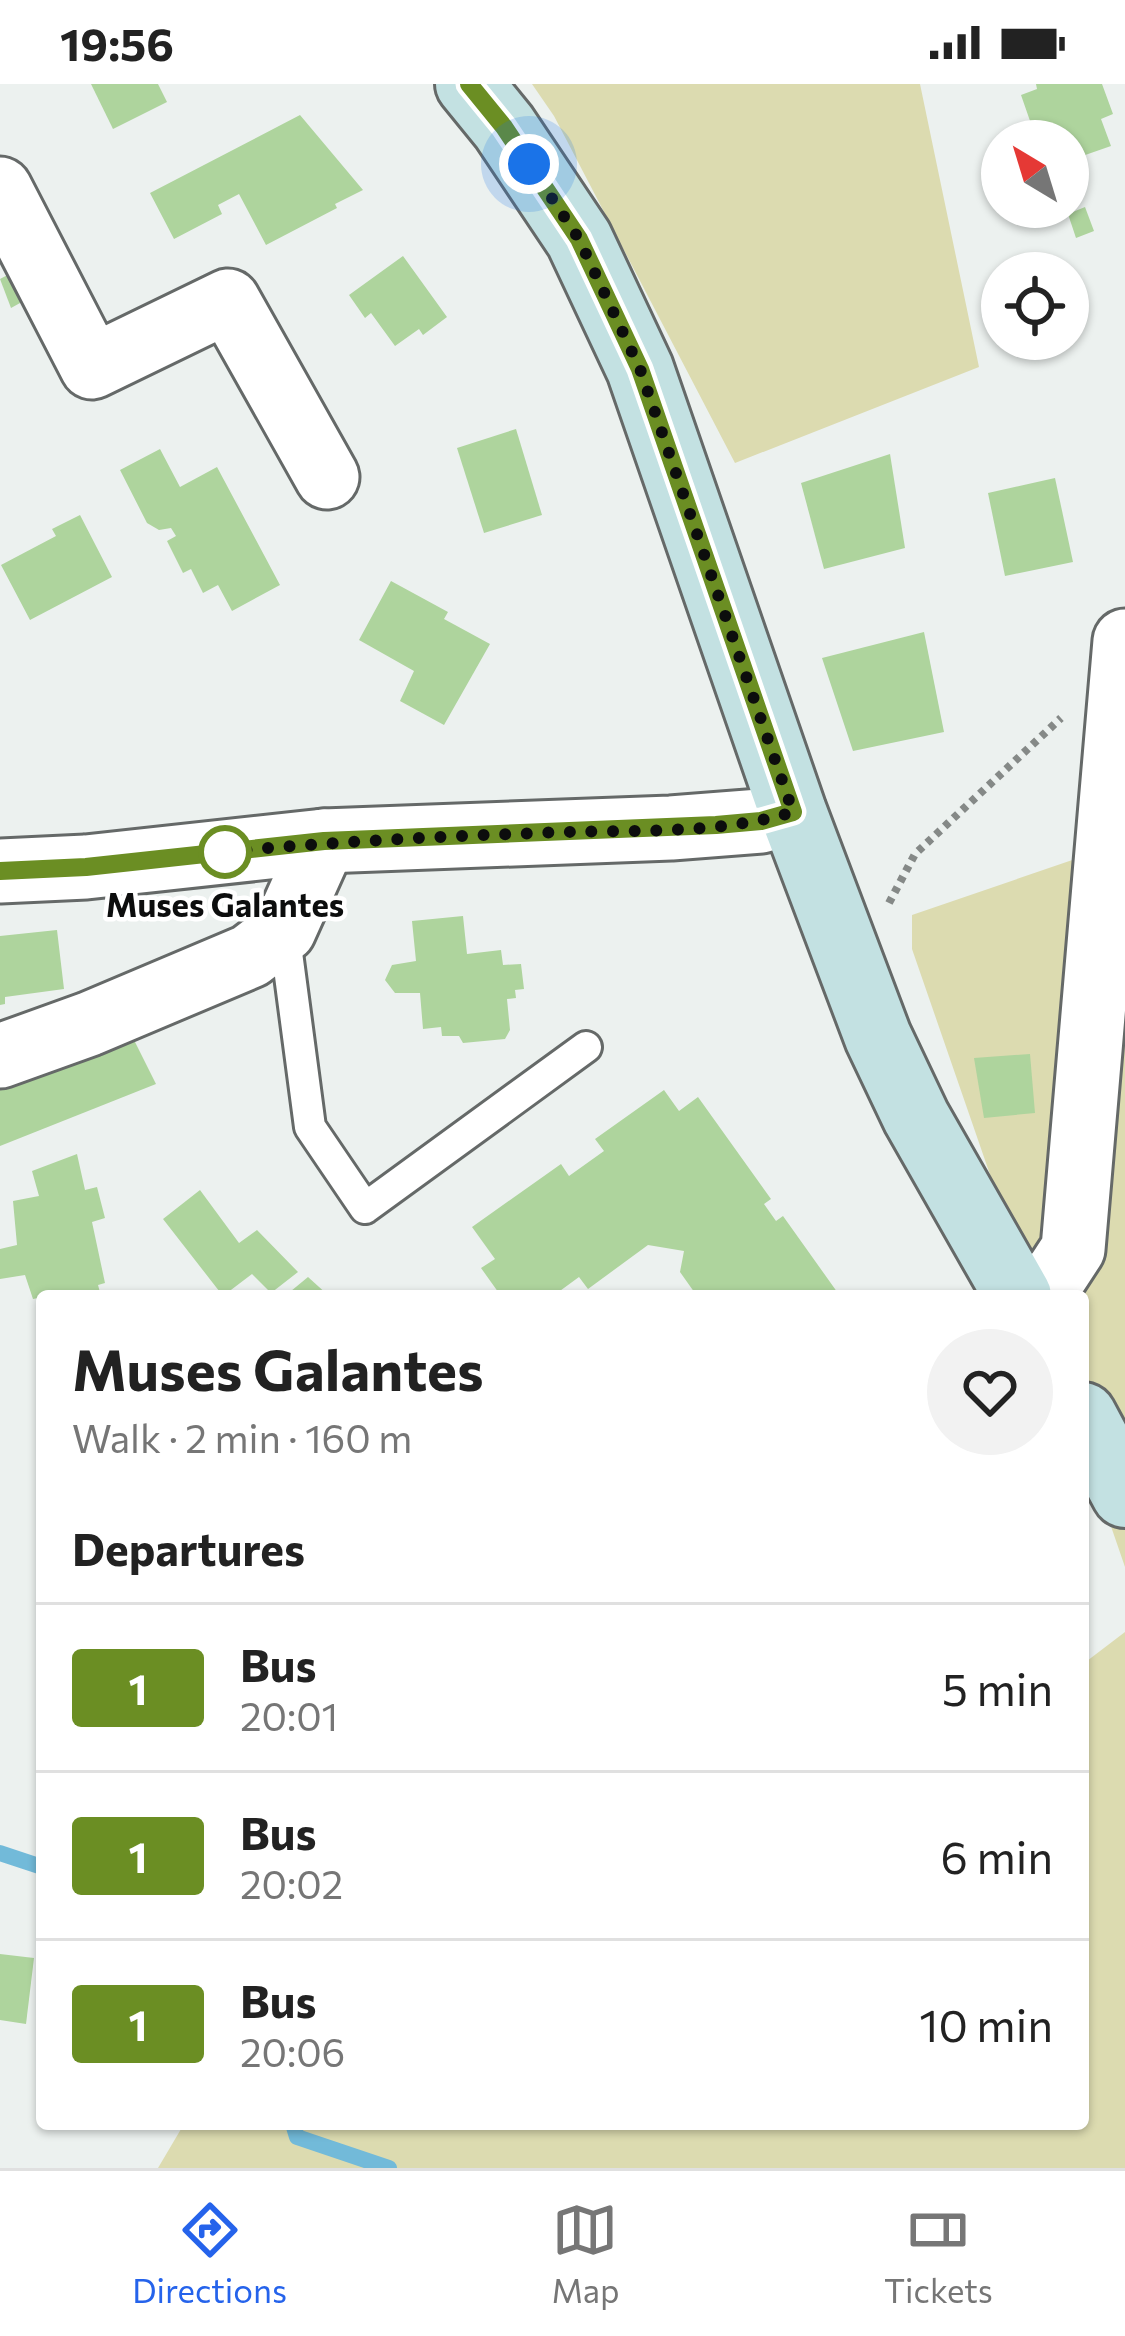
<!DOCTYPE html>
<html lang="en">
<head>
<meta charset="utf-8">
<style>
	:root { --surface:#fff; --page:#f2f2f2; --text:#222; --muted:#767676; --line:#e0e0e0; --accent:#2563eb }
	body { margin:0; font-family:Commissioner,sans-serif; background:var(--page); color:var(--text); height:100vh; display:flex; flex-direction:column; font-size:45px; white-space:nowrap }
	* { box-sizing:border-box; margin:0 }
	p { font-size:39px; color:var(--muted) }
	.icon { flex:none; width:66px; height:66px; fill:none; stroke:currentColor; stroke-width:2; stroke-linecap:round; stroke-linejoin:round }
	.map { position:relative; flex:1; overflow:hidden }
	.sheet { position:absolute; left:36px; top:1206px; width:1053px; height:840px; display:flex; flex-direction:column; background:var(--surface); border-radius:12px; box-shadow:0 3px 9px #0004 }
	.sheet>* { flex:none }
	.badge { padding:0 24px; border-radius:9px; font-size:42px; line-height:78px }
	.needle { width:78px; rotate:322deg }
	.tools { position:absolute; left:981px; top:36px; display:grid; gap:24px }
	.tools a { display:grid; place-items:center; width:108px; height:108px; border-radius:50%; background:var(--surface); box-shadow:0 3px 9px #0004; font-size:60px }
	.you { position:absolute; width:60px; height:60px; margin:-30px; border:9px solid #fff; border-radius:50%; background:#1a73e8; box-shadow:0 0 0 18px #1a73e833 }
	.map>.badge { position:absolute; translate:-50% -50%; box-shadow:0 0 0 6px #fff }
	h2 { padding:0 36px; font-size:45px; line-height:108px }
	.round { display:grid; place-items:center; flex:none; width:126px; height:126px; border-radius:63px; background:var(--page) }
	.summary { display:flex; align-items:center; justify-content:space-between; height:204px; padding:0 36px }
	h1 { font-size:57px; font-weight:700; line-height:90px }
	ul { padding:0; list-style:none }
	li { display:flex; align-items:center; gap:36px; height:168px; padding:0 36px; border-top:3px solid var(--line) }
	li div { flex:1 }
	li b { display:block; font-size:45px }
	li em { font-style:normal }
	li .badge { min-width:132px; font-weight:700; text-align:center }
	.status { display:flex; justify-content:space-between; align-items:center; height:84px; padding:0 60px; background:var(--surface); direction:ltr }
	.status svg { height:33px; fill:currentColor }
	.tabs { display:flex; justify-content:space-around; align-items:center; height:168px; border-top:3px solid var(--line); background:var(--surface); font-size:33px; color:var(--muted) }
	.tabs a { display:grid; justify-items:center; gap:6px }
	.tabs .current { color:var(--accent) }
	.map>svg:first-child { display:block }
	.green { fill:#dcdbb0 }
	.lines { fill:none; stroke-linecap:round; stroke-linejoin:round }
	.stream { stroke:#72bad9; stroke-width:16 }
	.building { fill:#aed49d }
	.service-casing { stroke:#656968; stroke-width:36 }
	.minor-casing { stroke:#656968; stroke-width:69 }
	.secondary-casing { stroke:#656968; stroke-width:72 }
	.path { stroke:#858987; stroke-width:8; stroke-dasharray:6 6; stroke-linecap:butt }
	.service { stroke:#fff; stroke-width:30 }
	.minor { stroke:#fff; stroke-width:63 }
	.secondary { stroke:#c3e1e2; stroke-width:66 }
	.line-casing { stroke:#fff; stroke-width:27 }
	.line { stroke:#6b8e23; stroke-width:18 }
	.walk { stroke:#0c0d0d; stroke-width:12; stroke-dasharray:0 21.6 }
	.stop-dot { fill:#fff; stroke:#6b8e23; stroke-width:6 }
	.labels { text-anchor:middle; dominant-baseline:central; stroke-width:9; stroke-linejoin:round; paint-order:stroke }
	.stop-label { font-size:33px; font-weight:bold; fill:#0c0d0d; stroke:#fff }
</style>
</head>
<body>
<div class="status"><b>19:56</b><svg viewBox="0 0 49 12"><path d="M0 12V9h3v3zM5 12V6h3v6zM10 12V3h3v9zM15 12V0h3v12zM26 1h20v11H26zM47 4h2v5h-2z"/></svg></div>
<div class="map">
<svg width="1125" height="2084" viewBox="0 0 1125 2084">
	<rect width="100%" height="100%" fill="#ecf1ef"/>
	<!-- green -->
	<g class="green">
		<path d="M532,0h388l59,283 -244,96 -181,-347z"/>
		<path d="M1125,758v725l-42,-122v-149h-51l-120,-347v-34z"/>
		<path d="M1125,1548v536h-967l26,-44h899v-460z"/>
	</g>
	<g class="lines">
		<!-- stream -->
		<g class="stream">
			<path d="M0,1769l42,14"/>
			<path d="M293,2040l4,13 92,31"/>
		</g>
	</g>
	<!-- building -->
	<g class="building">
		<path d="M91,0h67l9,18 -54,27z"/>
		<path d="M1036,0h66l11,30 -12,5 10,27 -43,15v-20h-31l-16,-46 16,-6z"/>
		<path d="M300,31l63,75 -28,14 2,4 -71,37 -27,-51 -21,11 4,9 -48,25 -24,-46z"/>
		<path d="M1085,123l9,24 -18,7 -8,-24z"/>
		<path d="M403,172l44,61 -24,18 -4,-6 -24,17 -24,-33 -6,5 -16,-23z"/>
		<path d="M17,186l14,27 -20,11 -11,-29z"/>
		<path d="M516,345l26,86 -58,18 -27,-85z"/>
		<path d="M160,365l20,38 37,-20 63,118 -48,26 -14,-26 -15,8 -12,-24 -8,4 -16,-32 9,-5 -5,-8 -12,2 -12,-7 -27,-53z"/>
		<path d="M890,370l15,94 -81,21 -23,-86z"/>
		<path d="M1055,394l18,84 -68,14 -17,-83z"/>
		<path d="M80,431l32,62 -82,43 -29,-55 55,-29 -4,-7z"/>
		<path d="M391,497l57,31 -4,7 46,25 -46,81 -44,-24 14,-30 -55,-31z"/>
		<path d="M924,548l20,100 -91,19 -31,-93z"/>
		<path d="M463,832l4,38 34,-4 2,15 18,-1 3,25 -9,1 1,8 -9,1 3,31 -5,9 -42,4 -4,-7h-17l-1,-9 -18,2 -3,-36h-25l-10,-13 7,-15 24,-4 -4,-40z"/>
		<path d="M57,846l7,59 -59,8v7l-5,1v-69z"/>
		<path d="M134,956l22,44 -156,62v-60l14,-11z"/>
		<path d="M1030,970l5,59 -51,5 -10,-60z"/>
		<path d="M664,1006l15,21 19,-14 73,102 -7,5 12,17 7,-5 57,80h-143l-17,-24 4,-21 -36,-6 -60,44 -9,-12 -26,19h-52l-20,-28 14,-9 -23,-32 89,-63 8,12 35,-25 -9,-12z"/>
		<path d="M77,1070l8,36 12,-3 8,31 -13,4 13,61 -7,2 3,11h-59l-2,10 -2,-8 -5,1 -8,-24 -25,4v-30l17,-4 -4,-44 26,-5 -7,-25z"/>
		<path d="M200,1106l39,53 18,-13 41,42 -27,21 -19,-19 -29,22 -60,-77z"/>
		<path d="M308,1193l21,19h-44z"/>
		<path d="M0,1870l34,4 -8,66 -26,-4z"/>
	</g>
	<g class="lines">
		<!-- service casing -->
		<g class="service-casing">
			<path id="service" d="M284,846l26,197 55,81 221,-161"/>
		</g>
		<!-- minor casing -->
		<g class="minor-casing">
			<g id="minor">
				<path d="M0,105l92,178 136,-66 99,176"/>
				<path d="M0,787l86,-4 238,-26 347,-13 90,-7 32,-9"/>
				<path d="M0,972l89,-32 161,-68 34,-26 40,-89"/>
				<path d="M1028,1212l28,-21 17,-26 52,-608"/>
			</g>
		</g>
		<!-- secondary casing -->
		<g class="secondary-casing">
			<g id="secondary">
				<path d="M469,0l35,43 75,112 61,130 153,443 85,225 38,80 102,179"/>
				<path d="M1083,1332l42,78"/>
			</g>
		</g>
		<!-- path -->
		<path class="path" d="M889,819l26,-49 146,-136"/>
		<!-- service -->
		<use href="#service" class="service"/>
		<!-- minor -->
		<use href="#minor" class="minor"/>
		<!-- secondary -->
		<use href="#secondary" class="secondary"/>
	</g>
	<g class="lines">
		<!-- line casing -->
		<g class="line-casing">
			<path id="line" d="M0,787l86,-4 238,-26 392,-16 45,-4 32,-9 -153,-443 -61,-130 -75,-112 -35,-43"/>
		</g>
		<!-- line -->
		<use href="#line" class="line"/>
		<!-- walk -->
		<path class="walk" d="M225,768c113,-11 226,-16 340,-20 74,-2 156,2 228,-20l-153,-443 -61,-130 -50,-75"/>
	</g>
	<!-- markers -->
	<circle class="stop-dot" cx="225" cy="768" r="24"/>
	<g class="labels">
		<!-- stop labels -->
		<g class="stop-label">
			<text x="225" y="819">Muses Galantes</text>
		</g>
	</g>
</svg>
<div class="tools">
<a><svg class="needle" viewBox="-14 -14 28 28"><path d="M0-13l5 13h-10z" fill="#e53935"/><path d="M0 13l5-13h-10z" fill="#767676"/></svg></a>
<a><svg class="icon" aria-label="locate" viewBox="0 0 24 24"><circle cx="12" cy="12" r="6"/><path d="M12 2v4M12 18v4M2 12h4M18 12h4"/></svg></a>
</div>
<div class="you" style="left:529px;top:80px"></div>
<section class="sheet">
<div class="summary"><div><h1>Muses Galantes</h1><p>Walk · 2 min · 160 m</p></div><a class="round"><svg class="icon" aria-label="heart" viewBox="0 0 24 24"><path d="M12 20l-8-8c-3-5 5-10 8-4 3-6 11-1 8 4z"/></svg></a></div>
<h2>Departures</h2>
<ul>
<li><span class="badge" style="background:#6b8e23;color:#fff">1</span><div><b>Bus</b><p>20:01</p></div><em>5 min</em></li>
<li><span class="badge" style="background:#6b8e23;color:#fff">1</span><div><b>Bus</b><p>20:02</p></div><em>6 min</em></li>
<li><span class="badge" style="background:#6b8e23;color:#fff">1</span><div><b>Bus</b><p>20:06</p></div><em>10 min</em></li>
</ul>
</section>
</div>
<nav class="tabs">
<a class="current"><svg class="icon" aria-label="directions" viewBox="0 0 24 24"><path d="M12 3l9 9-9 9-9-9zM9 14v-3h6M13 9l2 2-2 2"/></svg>Directions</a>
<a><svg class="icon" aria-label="map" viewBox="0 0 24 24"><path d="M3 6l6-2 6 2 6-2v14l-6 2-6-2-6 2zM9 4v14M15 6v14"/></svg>Map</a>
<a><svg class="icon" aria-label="tickets" viewBox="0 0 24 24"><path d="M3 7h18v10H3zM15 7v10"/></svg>Tickets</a>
</nav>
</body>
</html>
